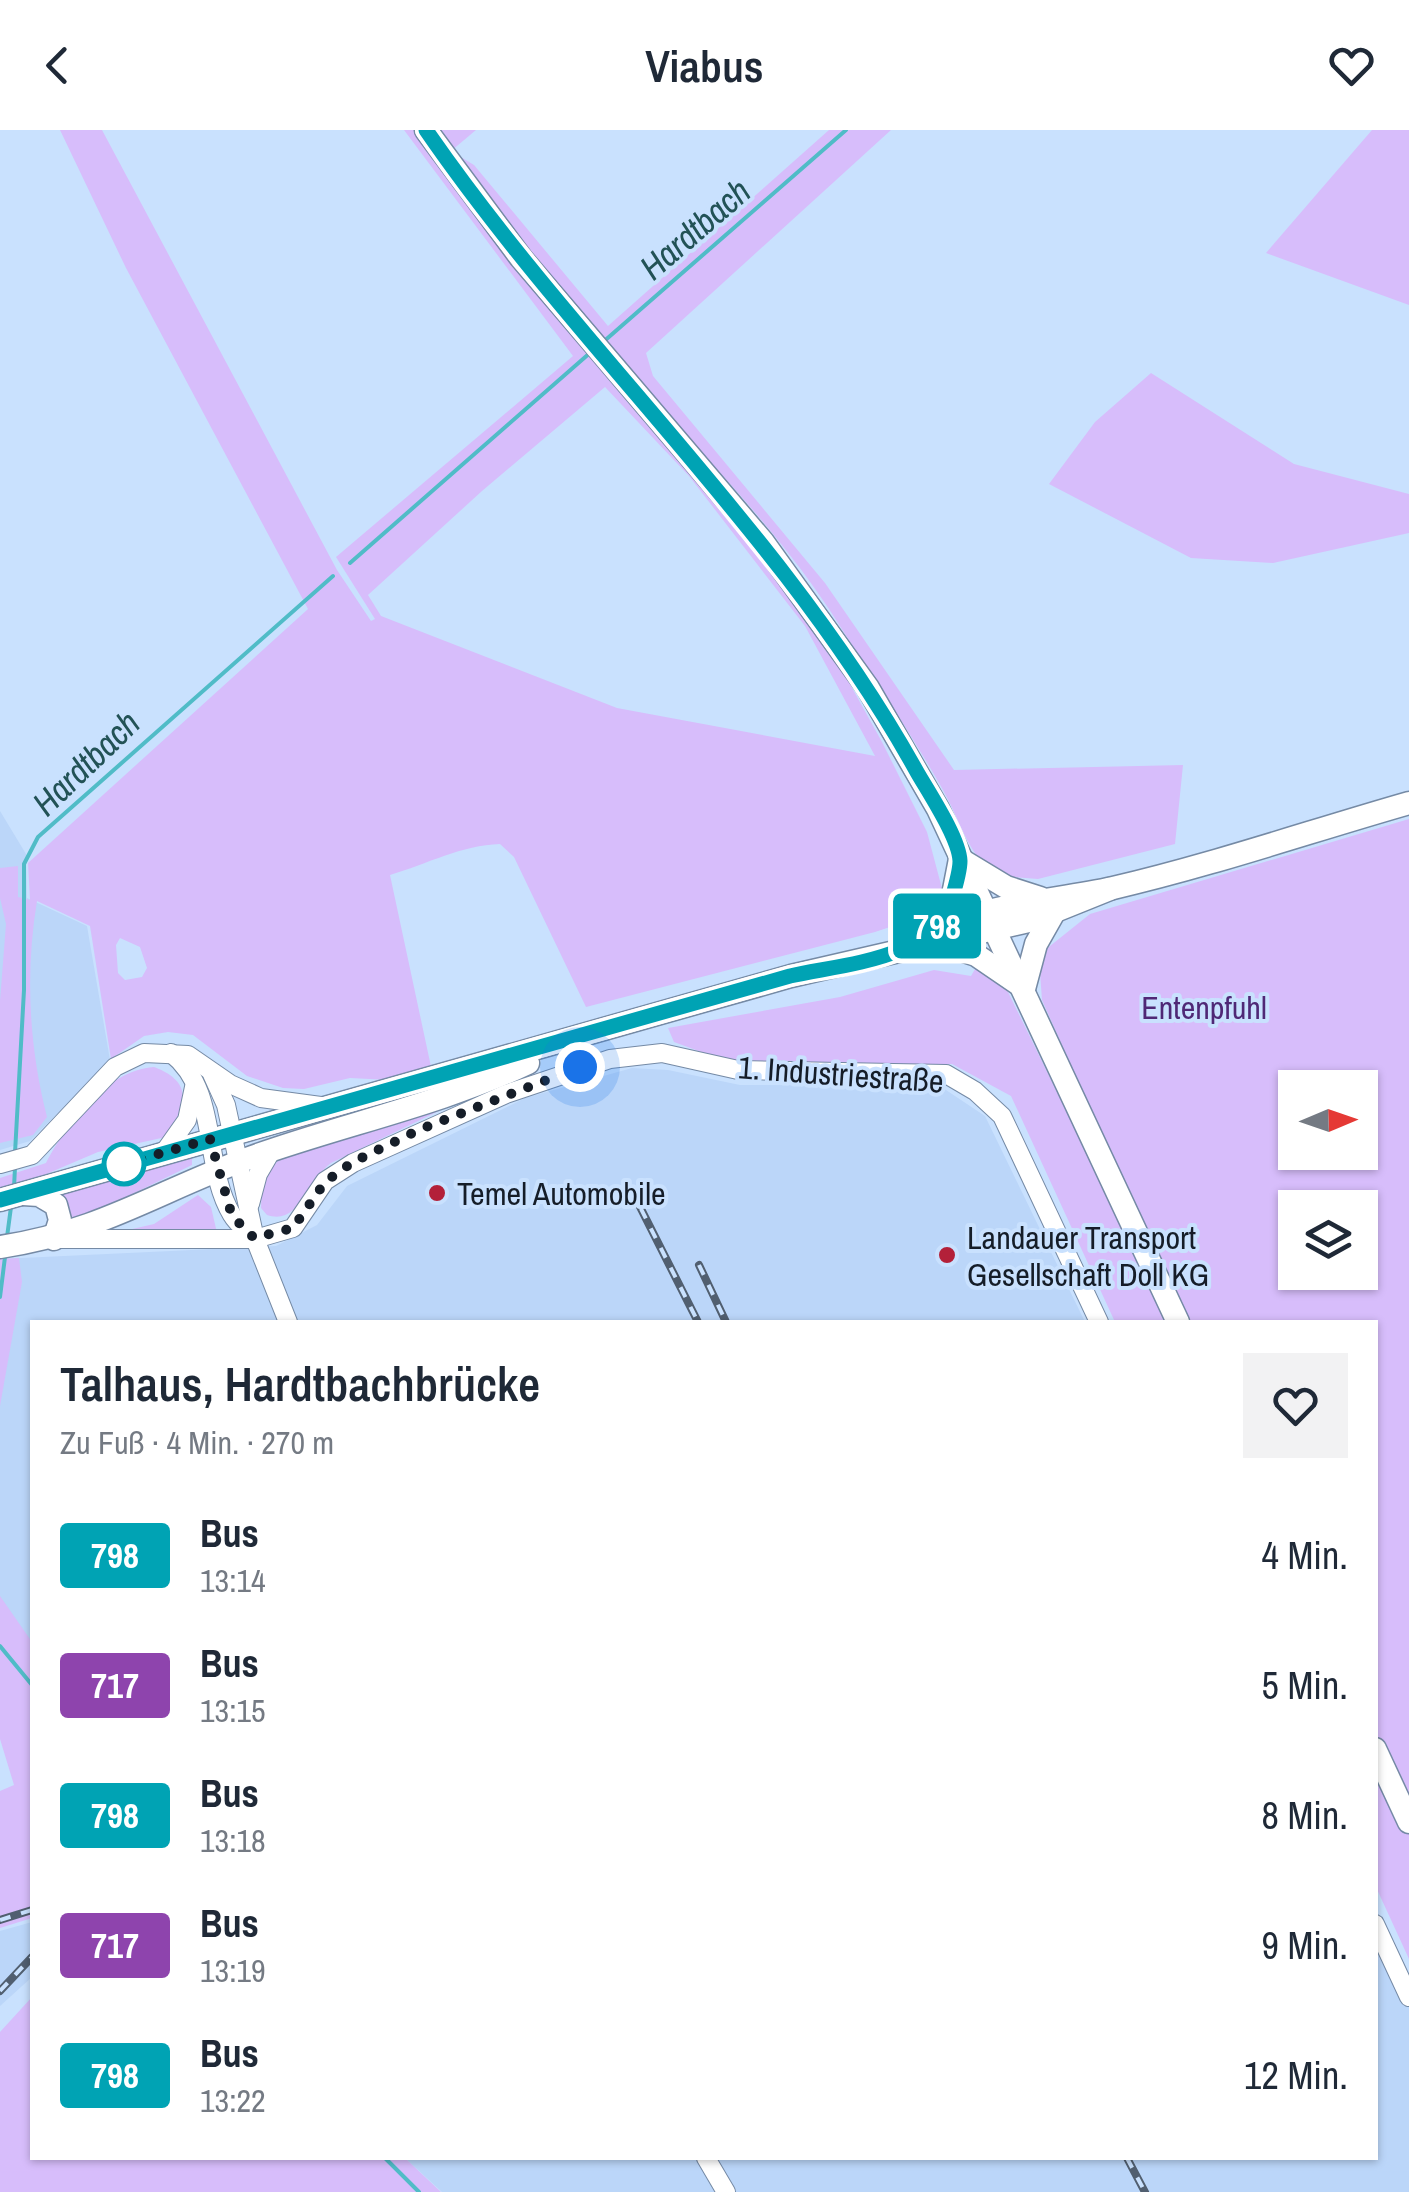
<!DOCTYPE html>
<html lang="de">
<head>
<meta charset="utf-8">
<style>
	:root { --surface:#fff; --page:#f2f2f3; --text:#1f2937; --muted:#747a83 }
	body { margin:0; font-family:"Archivo Narrow",sans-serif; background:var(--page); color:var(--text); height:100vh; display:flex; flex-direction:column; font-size:38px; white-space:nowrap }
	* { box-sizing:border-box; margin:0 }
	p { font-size:32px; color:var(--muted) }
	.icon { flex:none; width:55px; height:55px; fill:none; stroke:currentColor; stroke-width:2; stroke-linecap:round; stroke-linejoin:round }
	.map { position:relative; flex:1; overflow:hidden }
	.details { position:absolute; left:30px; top:1190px; width:1348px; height:840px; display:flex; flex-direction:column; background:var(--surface); border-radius:0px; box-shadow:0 2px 8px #0004 }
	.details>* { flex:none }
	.badge { padding:0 20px; border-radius:8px; font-size:35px; line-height:65px }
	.needle { width:65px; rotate:88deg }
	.tools { position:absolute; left:1278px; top:940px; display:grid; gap:20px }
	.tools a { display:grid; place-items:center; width:100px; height:100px; border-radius:0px; background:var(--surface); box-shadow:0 2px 8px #0004; font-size:50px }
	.you { position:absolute; width:50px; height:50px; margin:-25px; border:8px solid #fff; border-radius:50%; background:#1a73e8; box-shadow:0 0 0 15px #1a73e833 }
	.map>.badge { position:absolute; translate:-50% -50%; box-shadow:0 0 0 5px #fff }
	.round { display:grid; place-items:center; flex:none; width:105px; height:105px; border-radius:0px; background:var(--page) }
	.overview { display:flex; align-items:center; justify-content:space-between; height:170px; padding:0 30px }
	h1 { font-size:48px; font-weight:600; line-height:75px }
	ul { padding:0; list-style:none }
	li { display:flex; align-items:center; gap:30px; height:130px; padding:0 30px }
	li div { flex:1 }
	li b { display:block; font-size:38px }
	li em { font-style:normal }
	li .badge { min-width:110px; font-weight:700; text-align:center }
	header { display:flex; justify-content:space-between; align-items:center; height:130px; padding:0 30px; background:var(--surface); font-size:45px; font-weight:600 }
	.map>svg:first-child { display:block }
	.built { fill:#bbd6f9 }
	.green { fill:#d7bdfb; fill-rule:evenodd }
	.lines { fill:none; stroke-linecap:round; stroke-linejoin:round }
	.stream { stroke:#50bcc7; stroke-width:4 }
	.street-casing { stroke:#758aa5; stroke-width:20 }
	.secondary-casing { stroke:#758aa5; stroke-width:25 }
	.street { stroke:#fff; stroke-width:18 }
	.secondary { stroke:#fff; stroke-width:22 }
	.rail-casing { stroke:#515f70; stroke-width:8 }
	.rail { stroke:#c9e1fe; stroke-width:4; stroke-dasharray:11; stroke-linecap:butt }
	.line-casing { stroke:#fff; stroke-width:22 }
	.line { stroke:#00a3b4; stroke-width:15 }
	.walk { stroke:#151d28; stroke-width:10; stroke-dasharray:0 18 }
	.stop-dot { fill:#fff; stroke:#00a3b4; stroke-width:5 }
	.poi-dot { fill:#b32039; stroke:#c9e1fe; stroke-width:4 }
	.labels { text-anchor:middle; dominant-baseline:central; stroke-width:8; stroke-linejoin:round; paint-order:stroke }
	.park-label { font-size:32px; fill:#4f2876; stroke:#c9e1fe }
	.street-label { font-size:32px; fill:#151d28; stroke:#c9e1fe }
	.poi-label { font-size:32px; fill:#151d28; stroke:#c9e1fe; text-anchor:start }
	.water-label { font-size:35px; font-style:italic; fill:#225256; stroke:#c9e1fe }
</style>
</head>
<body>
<header><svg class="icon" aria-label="back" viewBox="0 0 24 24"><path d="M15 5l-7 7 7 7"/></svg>Viabus<svg class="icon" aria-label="heart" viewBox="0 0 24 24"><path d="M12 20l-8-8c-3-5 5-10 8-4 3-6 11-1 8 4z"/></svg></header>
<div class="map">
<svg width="1409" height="2062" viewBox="0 0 1409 2062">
	<rect width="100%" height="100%" fill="#c9e1fe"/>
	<!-- built -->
	<g class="built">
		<path d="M0,681l26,43 1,44 60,28 23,134 -80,81 -30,9z"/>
		<path d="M632,938l36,2 72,15 200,1 45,30 100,206h-1053v360l-32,-39v-384l276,-13 41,-21 30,-39 178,-88z"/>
		<path d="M32,1792v55l-32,29v-75z"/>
		<path d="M1375,1796l34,71v195h-967l-37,-34h970z"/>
	</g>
	<!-- green -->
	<g class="green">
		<path d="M60,0h42l235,440 34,51 4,-2 -39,-62 237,-201 -169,-226h11l364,442 56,85 47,85 45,90 17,64 -12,1 -27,25 -30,10 -289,75 -72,-150 -14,-13c-38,1 -73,20 -110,31l43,201 -24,5 -59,-3 -46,11 -21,-1 -36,-12 -54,-41 -25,-3 -24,4 -33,23 -21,-133 -53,-25c-12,72 -8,146 10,216l-14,18 -33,8v-142l6,-77 -6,-26v-30l18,-2v31l12,3 -2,-37 280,-254 -182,-341zM605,257l84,89 116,150 70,130 -258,-48 -236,-92 -13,-21 114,-104zM120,808l20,9 7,21 -5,9 -17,3 -7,-7 -2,-28z"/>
		<path d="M437,0h39l-25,21 23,14 134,161 221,-196h62l-245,223 7,23 172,207 129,187 229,-5 -8,79 -137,35 -27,-2 -6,4c-36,-20 -43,-57 -62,-91 -32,-57 -70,-112 -105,-167 -58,-92 -137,-169 -208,-250 -69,-77 -137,-157 -193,-243z"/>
		<path d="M1372,0h37v175l-143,-52z"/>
		<path d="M1151,243l143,91 115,30v39l-136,30 -82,-5 -142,-74 46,-62z"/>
		<path d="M1409,689v1140l-34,-74v-563h-260l-104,-226 -59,-32 -215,1 -63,-23 -6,-14 172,-31 94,-27 37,6 7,-12 30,28 74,151 19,-9 -59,-134 -3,-41 6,-9 45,-36zM1295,958h65v64h-65zM1295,1078h65v64h-65z"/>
		<path d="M154,937c42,16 31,40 12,70l-68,15 -61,26 -37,10v-10l46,-15c20,-38 60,-93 108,-96z"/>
		<path d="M503,950l-172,83c-23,16 -31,63 -64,52l-6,-7 1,-29 20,-23z"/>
		<path d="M192,1027v8l-105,51 -17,3 -10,-25z"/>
		<path d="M198,1065l13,12 6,26 -89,-3 26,-6z"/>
		<path d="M19,1128l3,24 -22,124v-147z"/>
		<path d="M0,1466l32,46v276l-32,10v-137l14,-6 -14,-46z"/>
		<path d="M32,1867v161h373l36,34h-441v-160z"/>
	</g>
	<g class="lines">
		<!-- stream -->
		<g class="stream">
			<path d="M602,213l244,-213"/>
			<path d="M350,433l241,-211"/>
			<path d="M15,1023l9,-163v-126l14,-27 295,-261"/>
			<path d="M14,1058l1,-21"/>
			<path d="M7,1107l4,-30"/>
			<path d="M0,1167l5,-40"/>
			<path d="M0,1516l32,39"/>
			<path d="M385,2028l34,34"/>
		</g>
		<!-- street casing -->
		<g class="street-casing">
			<g id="street">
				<path d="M171,923c49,38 31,113 61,162 5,9 15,16 22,23"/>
				<path d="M212,944l14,31 29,134 33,83"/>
				<path d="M165,1021l22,-31 7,-33"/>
				<path d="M0,1034l32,-9 83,-88 29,-14 44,2 42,29 31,14 67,9"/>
				<path d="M250,1074l8,-30 14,-24"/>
				<path d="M55,1109h200l38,-11 32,-47 28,-18 153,-69 104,-35 52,-6 76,17 208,4 29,17 27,25 97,206"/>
				<path d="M1375,1794l34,73"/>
				<path d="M706,2028l20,34"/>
			</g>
		</g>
		<!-- secondary casing -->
		<g class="secondary-casing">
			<g id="secondary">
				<path d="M426,0l95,128 242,284 105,146 70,121 240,513"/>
				<path d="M963,731l43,26 34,11"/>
				<path d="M937,798l15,-28 8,-41"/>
				<path d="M914,813c59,-40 132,-40 199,-55 99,-23 198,-57 296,-85"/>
				<path d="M940,813l36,12 41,28"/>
				<path d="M1024,859l12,-45 17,-30"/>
				<path d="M23,1064l16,1 17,10 4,15 -6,19"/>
				<path d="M0,1070l791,-224 242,-56 77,-31"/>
				<path d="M0,1117c101,-15 160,-57 252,-90 92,-33 187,-52 276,-94"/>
				<path d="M1375,1619l34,73"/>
			</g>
		</g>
		<!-- street -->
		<use href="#street" class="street"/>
		<!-- secondary -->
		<use href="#secondary" class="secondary"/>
		<!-- rail casing -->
		<g class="rail-casing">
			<g id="rail">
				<path d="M631,1059l67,133"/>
				<path d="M699,1135l27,57"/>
				<path d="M0,1790l32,-10"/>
				<path d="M0,1861l32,-34"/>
				<path d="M1127,2028l18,34"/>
			</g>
		</g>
		<!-- rail -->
		<use href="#rail" class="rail"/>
	</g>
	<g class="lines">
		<!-- line casing -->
		<g class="line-casing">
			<path id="line" d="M0,1070l790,-224c52,-12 146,-16 162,-78 3,-10 8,-27 8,-37 -1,-23 -31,-68 -43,-89 -132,-238 -337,-419 -491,-642"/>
		</g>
		<!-- line -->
		<use href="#line" class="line"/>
		<!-- walk -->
		<path class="walk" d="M124,1034l86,-25 22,77 22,22 39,-10 32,-46 28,-20 68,-33 159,-62"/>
	</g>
	<!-- markers -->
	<circle class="stop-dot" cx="124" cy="1034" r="20"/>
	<g class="poi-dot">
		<circle cx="437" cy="1063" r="10"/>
		<circle cx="947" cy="1125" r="10"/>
	</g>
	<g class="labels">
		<!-- park labels -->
		<g class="park-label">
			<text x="1204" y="877">Entenpfuhl</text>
		</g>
		<!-- street labels -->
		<g class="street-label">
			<text transform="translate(841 944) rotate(4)">1. Industriestraße</text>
		</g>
		<!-- poi labels -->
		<g class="poi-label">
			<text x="457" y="1063">Temel Automobile</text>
			<text x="967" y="1107">Landauer Transport<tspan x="967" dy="37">Gesellschaft Doll KG</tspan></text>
		</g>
		<!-- water labels -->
		<g class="water-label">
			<text transform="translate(695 99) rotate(-41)">Hardtbach</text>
			<text transform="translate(86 633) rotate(-44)">Hardtbach</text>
		</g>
	</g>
</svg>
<div class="tools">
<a><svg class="needle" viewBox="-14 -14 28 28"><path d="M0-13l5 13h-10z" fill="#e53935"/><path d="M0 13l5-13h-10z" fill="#747a83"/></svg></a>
<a><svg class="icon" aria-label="layers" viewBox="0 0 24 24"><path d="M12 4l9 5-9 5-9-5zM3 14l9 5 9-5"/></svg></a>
</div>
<div class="you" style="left:580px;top:937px"></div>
<b class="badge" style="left:937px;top:796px;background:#00a3b4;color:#fff">798</b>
<section class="details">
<div class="overview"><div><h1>Talhaus, Hardtbachbrücke</h1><p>Zu Fuß · 4 Min. · 270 m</p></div><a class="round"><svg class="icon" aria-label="heart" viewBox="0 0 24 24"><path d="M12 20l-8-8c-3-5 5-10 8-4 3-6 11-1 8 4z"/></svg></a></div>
<ul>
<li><span class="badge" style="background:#00a3b4;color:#fff">798</span><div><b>Bus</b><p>13:14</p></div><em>4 Min.</em></li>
<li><span class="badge" style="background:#8e44ad;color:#fff">717</span><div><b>Bus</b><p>13:15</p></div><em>5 Min.</em></li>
<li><span class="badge" style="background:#00a3b4;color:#fff">798</span><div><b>Bus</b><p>13:18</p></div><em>8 Min.</em></li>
<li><span class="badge" style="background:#8e44ad;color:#fff">717</span><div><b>Bus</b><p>13:19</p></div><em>9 Min.</em></li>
<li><span class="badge" style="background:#00a3b4;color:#fff">798</span><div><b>Bus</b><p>13:22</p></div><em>12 Min.</em></li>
</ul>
</section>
</div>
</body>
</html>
